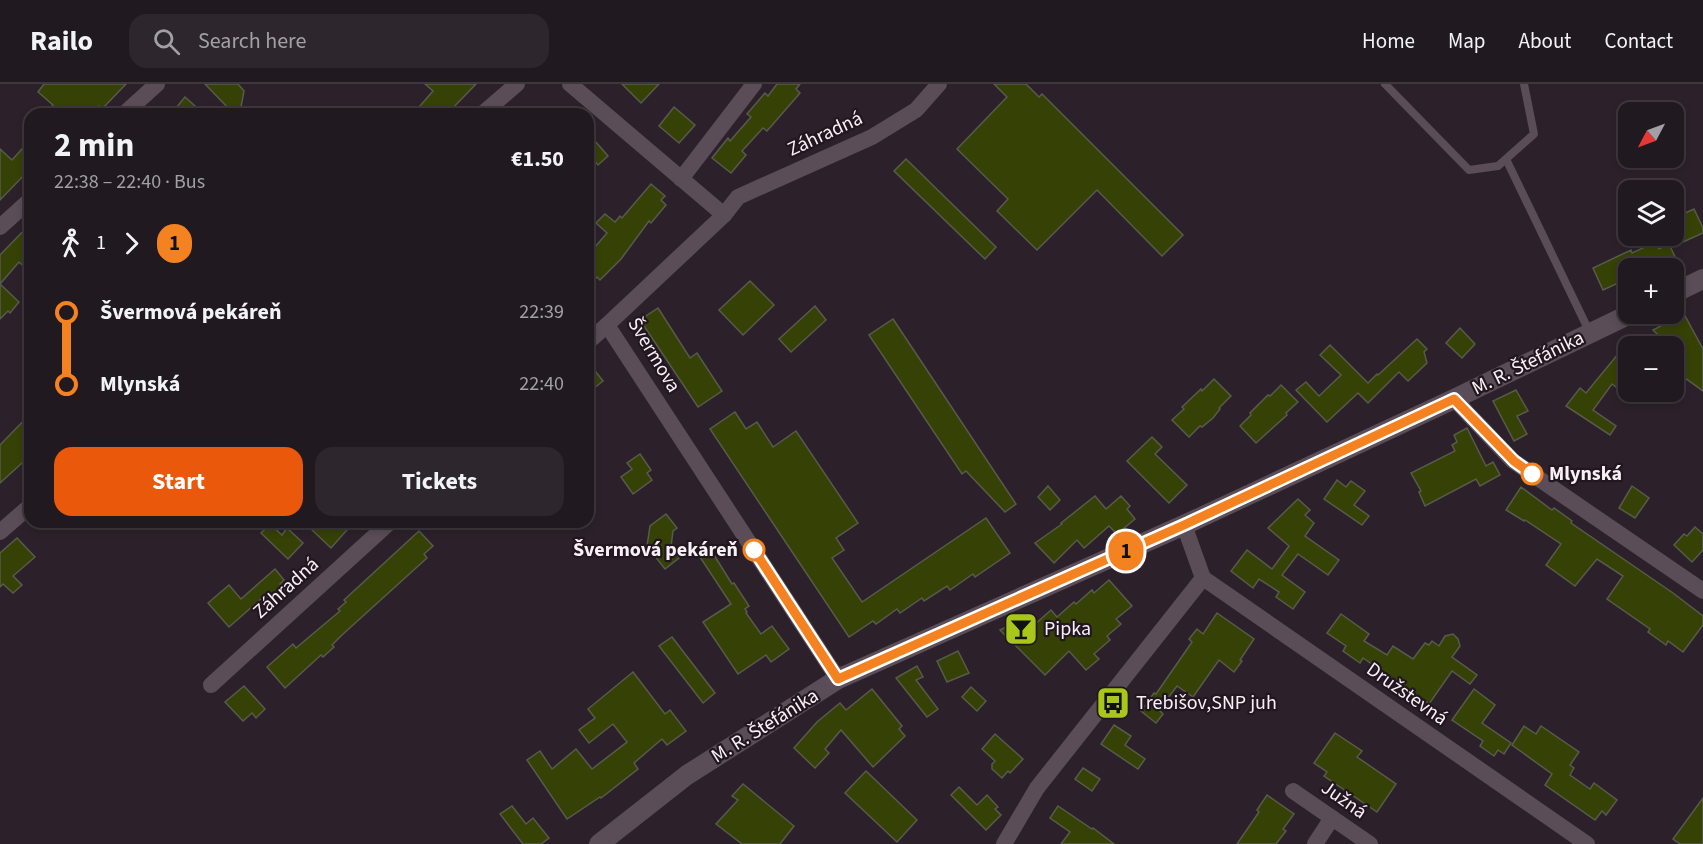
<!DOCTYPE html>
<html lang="en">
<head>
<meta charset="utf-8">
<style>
	:root { --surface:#211920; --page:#2d262d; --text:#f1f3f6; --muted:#a2a0a5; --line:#3e383e; --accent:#ea580c }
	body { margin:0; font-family:"Source Sans 3",sans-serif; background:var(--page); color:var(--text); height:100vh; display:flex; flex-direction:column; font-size:22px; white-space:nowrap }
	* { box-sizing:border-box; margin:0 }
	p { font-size:20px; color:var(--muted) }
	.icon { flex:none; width:33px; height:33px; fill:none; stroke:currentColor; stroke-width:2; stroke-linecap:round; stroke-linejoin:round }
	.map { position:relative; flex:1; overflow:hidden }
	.panel { position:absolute; left:24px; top:24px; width:570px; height:420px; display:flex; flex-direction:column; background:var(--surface); border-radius:18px; box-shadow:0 3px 9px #0003,0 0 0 2px var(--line) }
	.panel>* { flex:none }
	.badge { padding:0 12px; border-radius:20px; font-size:21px; line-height:39px }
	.needle { width:39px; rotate:229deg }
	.controls { position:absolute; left:1618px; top:18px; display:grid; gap:12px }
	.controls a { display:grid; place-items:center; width:66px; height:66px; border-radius:12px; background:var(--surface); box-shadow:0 3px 9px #0003,0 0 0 2px var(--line); font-size:30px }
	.map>.badge { position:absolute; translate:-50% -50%; box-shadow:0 0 0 3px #fff }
	.legs { display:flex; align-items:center; gap:9px; height:66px; padding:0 30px; font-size:20px }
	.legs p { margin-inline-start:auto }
	.head { display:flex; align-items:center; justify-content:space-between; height:102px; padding:0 30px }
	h1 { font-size:33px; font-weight:700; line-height:45px }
	.action { display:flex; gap:12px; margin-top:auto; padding:12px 30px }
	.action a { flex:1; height:69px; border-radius:18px; background:var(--accent); color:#fff; font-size:24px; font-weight:700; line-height:69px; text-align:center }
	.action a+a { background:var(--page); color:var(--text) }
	ul { padding:0 30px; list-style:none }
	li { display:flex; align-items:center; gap:21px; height:72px; font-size:22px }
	li i { display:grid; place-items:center; width:9px; height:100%; margin:0 8px; background:currentColor }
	li i::after { content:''; width:15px; height:15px; margin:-8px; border:4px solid; border-radius:50%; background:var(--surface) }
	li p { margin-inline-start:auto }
	li:first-child i { background:linear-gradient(#0000 50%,currentColor 0) }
	li:last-child i { background:linear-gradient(currentColor 50%,#0000 0) }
	header { display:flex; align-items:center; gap:36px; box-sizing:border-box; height:84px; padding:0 30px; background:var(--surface); border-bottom:2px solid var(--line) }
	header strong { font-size:28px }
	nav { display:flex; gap:33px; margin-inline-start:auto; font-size:21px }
	.search { width:420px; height:54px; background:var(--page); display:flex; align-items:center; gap:15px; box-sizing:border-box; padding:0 21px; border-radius:18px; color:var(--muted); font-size:22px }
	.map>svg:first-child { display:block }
	.building { fill:#364105; stroke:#575b4c; stroke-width:1.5 }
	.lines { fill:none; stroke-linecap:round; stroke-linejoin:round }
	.service { stroke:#5a4d58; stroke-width:8 }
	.minor { stroke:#5a4d58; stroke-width:16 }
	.tertiary { stroke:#5a4d58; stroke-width:20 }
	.line-1-casing { stroke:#fff; stroke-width:14 }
	.line-1 { stroke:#f58220; stroke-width:9 }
	.stop-1-dot { fill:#fff; stroke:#f58220; stroke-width:3 }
	.labels { text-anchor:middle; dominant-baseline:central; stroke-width:4.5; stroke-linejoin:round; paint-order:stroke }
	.street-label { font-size:20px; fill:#f8f0f7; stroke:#221720 }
	.stop-label { font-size:20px; font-weight:bold; fill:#f8f0f7; stroke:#221720; text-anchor:start }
	.poi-label { font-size:20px; fill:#f8f0f7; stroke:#221720; text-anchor:start }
</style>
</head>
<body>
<header>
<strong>Railo</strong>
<div class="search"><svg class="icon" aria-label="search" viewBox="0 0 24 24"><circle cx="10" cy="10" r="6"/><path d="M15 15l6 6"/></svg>Search here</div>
<nav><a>Home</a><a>Map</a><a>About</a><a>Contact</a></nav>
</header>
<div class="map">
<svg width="1703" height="760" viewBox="0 0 1703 760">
	<rect width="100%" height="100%" fill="#2c212a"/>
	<!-- building -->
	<g class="building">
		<path d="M44,0h82l-24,25 -3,-3 -7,8h-48l9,-9 -15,-13z"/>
		<path d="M205,0h33l6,7 -3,16 -8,6z"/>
		<path d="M425,0h51l-29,30h-34l20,-23z"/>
		<path d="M622,0h37l-18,19z"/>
		<path d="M777,0h23l-4,5 4,4 -33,38 -4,-3 -21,23 4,4 -15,18 -19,-15 16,-20 2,3 21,-24 -4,-3 18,-21 3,3z"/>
		<path d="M994,0h32l13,13 3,-3 141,141 -21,21 -65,-66 -60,60 -40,-39 11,-12 -51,-50 50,-52z"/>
		<path d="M185,13l19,17h-33z"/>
		<path d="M674,23l21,18 -16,18 -20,-17z"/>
		<path d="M588,49l20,23 -10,9 -10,-12z"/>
		<path d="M30,56v29l-30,31v-51l12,11z"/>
		<path d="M906,75l90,88 -11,12 -91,-88z"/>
		<path d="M651,100l14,12 -4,4 5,5 -15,18 -2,-2 -28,38 -21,21 -3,-3 -9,10v-32l19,-22 -11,-10 9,-9 10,8 5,-6 2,2z"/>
		<path d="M1694,125l9,19v5l-20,9 -9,-20v-4z"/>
		<path d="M30,140v48l-11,-10 -19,22 19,18 -9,11 -2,-2 -8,8v-64z"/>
		<path d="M1656,158l3,7 10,-5 8,17 -14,7h-34v10l-26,12 -10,-22 38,-18 1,3z"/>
		<path d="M750,197l24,24 -31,30 -24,-25z"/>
		<path d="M815,222l11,14 -35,32 -12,-13z"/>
		<path d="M658,224l32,50 7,-5 25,38 -24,16 -58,-87z"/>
		<path d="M1684,230l19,35v42l-29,-21v-24h-5l-16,-16z"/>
		<path d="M893,235l123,185 -11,8 -39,-41 -4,3 -93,-139z"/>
		<path d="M1460,244l15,16 -13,14 -16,-15z"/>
		<path d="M1417,255l10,10 -3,3 3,11 -19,18 -9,-9 -31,31 -10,-10 -31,29 -31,-32 10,-8 13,14 22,-21 -21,-20 10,-10 38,38 9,-9 1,1z"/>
		<path d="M1618,270l11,10v33l-17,-13 -19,26 23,16 -6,9 -44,-29 14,-18 6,5z"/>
		<path d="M588,278l15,19 -15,12z"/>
		<path d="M1214,295l17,17 -12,12 1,1 -7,9 -11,9 -2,-1 -11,11 -17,-17 12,-11 -2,-2 19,-18 1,2z"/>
		<path d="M1281,301l17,17 -12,11 1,2 -31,28 -16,-17 11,-11 -1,-2 18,-18 2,1z"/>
		<path d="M1516,306l12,21 -11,5 10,18 -13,7 -21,-40z"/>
		<path d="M735,328l11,17 11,-7 16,25 23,-16 62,92 -22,15 8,12 -12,8 30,44 124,-84 24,35 -35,24 -2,-3 -23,16 -3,-4 -23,15 -2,-3 -22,15 -3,-4 -21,15 -3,-3 -24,16 -139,-208z"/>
		<path d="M30,330v58l-8,-9 -22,20v-38z"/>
		<path d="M1467,344l19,38 7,-4 7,13 -20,11 -4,-7 -51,27 -6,-14 2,-1 -10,-18 44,-22 -3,-6 5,-3 -3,-7z"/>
		<path d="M1152,353l10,10 -7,7 32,31 -18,18 -42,-42z"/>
		<path d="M640,370l11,16 -4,3 5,7 -19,14 -12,-17 11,-8 -5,-6z"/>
		<path d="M1337,396l9,7 5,-6 14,10 -11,14 15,11 -7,9 -38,-26z"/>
		<path d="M1048,402l12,14 -10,10 -12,-13z"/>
		<path d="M1632,402l17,12 -14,20 -16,-10z"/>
		<path d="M1521,403l31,23 2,-2 18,13 -1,2 102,70 30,23v9l-20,27 -15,-11 -2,4 -18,-13 2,-3 -43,-30 16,-23 -26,-17 -22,27 -29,-21 15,-21 -36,-24 -1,1 -18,-11z"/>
		<path d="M1095,412l11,13 15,-13 9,10 -3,3 8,10 -18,15 -8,-8 -25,22 -7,-8 -23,23 -19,-20 27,-19 -1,-1z"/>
		<path d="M1298,415l12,11 -5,5 9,8 -9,13 34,24 -11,15 -30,-21 -16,21 23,17 -12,17 -17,-12 3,-5 -20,-13 -6,9 -22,-17 16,-21 25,19 17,-23 -21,-18z"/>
		<path d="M666,430l11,14 -4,3 -2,16 8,11 -14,11 -18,-23 3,-20z"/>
		<path d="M317,438h37l-23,26 -20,-19z"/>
		<path d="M270,440l12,11 5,-7 16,15 -15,16 -27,-26z"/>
		<path d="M1695,443l8,7v16l-11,12 -18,-17 10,-11 3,2z"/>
		<path d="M419,447l14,15 -9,8 3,4 -85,77 -10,10 2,2 -11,10 -2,-2 -36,33 -18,-21 26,-23 3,4 44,-37 -2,-2 8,-7 -2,-2z"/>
		<path d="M17,454l18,19 -22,19 9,9 -9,8 -10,-9 -3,3v-34z"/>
		<path d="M709,463l23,37 2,-1 15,23 -4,3 2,3 -1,1 15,21 11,-8 17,23 -18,13 -5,-7 -28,19 -35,-52 28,-18 -33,-50z"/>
		<path d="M275,485l9,11 -4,4 7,8 -17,15 -8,-9 -33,29 -21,-24 21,-18 12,14z"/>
		<path d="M1109,496l23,26 -16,13 5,5 -14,12 3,4 -16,14 5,5 -13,11 -17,-19 -24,24 -45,-45 29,-14 5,9 17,-15 6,7 17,-15 2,2 16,-14 2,3z"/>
		<path d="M1217,529l37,26 -14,21 2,1 -8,11 -15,-12 -26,37 -16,-11 -18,24 4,4 -7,9 -15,-12 13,-18 2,1 36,-52 -3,-3 8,-10 6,5z"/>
		<path d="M1341,530l28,20 -5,7 23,14 6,-9 20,13 12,-16 4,2 3,-4 7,5 6,-10 8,-2 5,5 2,7 -8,11 25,18 -7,9 -18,-13 -23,33 -66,-46 -3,5 -17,-12 3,-5 -19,-13z"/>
		<path d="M672,553l43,56 -12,10 -44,-57z"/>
		<path d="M958,567l11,22 -22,9 -10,-21z"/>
		<path d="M917,582l6,11 -7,3 22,29 -11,8 -31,-39z"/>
		<path d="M633,588l32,42 5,-4 16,21 -19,14 -5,-6 -28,24 4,6 -37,29 -1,-1 -33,22 -40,-59 13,-9 12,18 24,-20 16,20 35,-27 -14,-18 -24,19 -10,-13 16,-12 -7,-9z"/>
		<path d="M244,602l21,23 -9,9 -4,-5 -9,8 -18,-19z"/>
		<path d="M971,603l15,14 -9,10 -15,-14z"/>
		<path d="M872,605l30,37 -3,3 6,7 -32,31 -32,-37 -16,19 4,4 -14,15 -21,-20 23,-26 23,-19 6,7z"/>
		<path d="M1474,605l21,16 -13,18 29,20 -7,11 -6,-4 -4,6 -14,-10 3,-5 -31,-21z"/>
		<path d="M1114,641l17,11 -6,9 20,14 -7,10 -37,-25z"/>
		<path d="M1524,642l12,8 5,-8 38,26 -9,13 4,3 -4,7 20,14 4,-6 23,17 -11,15 -4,-4 -7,9 -50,-35 7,-11 -40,-29z"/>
		<path d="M1335,649l27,18 -5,6 39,27 -19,28 -53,-36 3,-4 -13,-9z"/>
		<path d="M995,650l28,25 -13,14 -2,-2 -6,7 -10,-9v-5l3,-3 -13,-12z"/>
		<path d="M1083,684l17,11 -8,12 -17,-12z"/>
		<path d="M866,687l51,49 -20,22 -52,-49z"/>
		<path d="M743,700l51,42 -14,18h-38l-26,-20 22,-24 -6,-4z"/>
		<path d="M959,703l18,18 10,-10 11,12 -3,2 6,6 -15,15 -35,-35z"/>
		<path d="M1267,711l27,19 -11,15 3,2 -10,13h-39l22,-32 -2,-2z"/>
		<path d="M1703,714v46h-23l-7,-5z"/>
		<path d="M512,722l14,18 7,-6 16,20 -8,6h-18l-23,-30z"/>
		<path d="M1058,722l34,23 1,-1 21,16h-53l9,-12 -20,-14z"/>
	</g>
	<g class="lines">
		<!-- service -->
		<g class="service">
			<path d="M1385,0l84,86 29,-4 36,-32 -10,-50"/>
			<path d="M1506,75l84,174"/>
		</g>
		<!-- minor -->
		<g class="minor">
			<path d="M570,0l154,131 -117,110 231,354"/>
			<path d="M124,30l33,-30"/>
			<path d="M482,30l35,-30"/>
			<path d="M681,95l73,-95"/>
			<path d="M724,131l14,-18 134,-60 44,-27 23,-26"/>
			<path d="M0,143l30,-27"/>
			<path d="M588,258l19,-17"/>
			<path d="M1454,315l59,62 190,130"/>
			<path d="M1184,441l19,53"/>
			<path d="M0,448l30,-26"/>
			<path d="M1203,494l384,266"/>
			<path d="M211,601l179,-163"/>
			<path d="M1293,707l77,53"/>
			<path d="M1004,760l33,-56 166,-210"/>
			<path d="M1315,760l17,-26"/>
		</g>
		<!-- tertiary -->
		<g class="tertiary">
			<path d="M1674,209l29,-14"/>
			<path d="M599,760l88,-69 151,-96 346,-154 270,-126 176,-85"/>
		</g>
	</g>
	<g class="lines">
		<!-- line-1 casing -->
		<g class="line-1-casing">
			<path id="line-1" d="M754,466l84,129 346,-154 270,-126 60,62 18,13"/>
		</g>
		<!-- line-1 -->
		<use href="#line-1" class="line-1"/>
	</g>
	<!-- icons -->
	<defs>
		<g id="bar-square" transform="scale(1.725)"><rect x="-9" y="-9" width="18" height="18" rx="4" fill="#a9c71a" stroke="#221720"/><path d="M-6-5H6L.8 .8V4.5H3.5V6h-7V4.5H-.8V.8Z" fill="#111"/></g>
		<g id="bus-square" transform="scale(1.725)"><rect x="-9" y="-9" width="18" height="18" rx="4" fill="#a9c71a" stroke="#221720"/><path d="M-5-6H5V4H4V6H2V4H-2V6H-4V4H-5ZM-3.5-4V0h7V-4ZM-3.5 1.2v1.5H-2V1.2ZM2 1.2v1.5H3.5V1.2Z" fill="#111"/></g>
	</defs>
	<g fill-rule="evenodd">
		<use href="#bar-square" x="1021" y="545"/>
		<use href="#bus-square" x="1113" y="619"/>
	</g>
	<!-- markers -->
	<g class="stop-1-dot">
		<circle cx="1532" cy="390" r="10"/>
		<circle cx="754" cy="466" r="10"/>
	</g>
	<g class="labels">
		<!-- street labels -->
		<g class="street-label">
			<text transform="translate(825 50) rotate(-25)">Záhradná</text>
			<text transform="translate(654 271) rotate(59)">Švermova</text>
			<text transform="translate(1528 279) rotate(-26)">M. R. Štefánika</text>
			<text transform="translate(286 504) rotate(-42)">Záhradná</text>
			<text transform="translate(1407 610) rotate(35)">Družstevná</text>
			<text transform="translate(765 642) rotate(-32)">M. R. Štefánika</text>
			<text transform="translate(1344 716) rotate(35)">Južná</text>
		</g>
		<!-- stop labels -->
		<g class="stop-label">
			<text x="1549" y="390">Mlynská</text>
			<text x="738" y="466" text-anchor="end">Švermová pekáreň</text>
		</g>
		<!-- poi labels -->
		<g class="poi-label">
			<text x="1044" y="545">Pipka</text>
			<text x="1136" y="619">Trebišov,SNP juh</text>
		</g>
	</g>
</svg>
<div class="controls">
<a><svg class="needle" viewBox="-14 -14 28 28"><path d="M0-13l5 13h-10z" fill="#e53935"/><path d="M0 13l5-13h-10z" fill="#a2a0a5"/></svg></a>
<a><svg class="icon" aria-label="layers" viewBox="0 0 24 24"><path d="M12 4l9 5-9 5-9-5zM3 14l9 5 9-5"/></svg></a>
<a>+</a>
<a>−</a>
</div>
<b class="badge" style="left:1126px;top:467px;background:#f58220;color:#111">1</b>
<section class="panel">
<div class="head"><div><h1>2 min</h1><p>22:38 – 22:40 · Bus</p></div><b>€1.50</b></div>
<div class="legs"><svg class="icon" aria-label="walk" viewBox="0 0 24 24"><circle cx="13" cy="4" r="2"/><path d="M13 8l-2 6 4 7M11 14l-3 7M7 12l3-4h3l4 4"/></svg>1<svg class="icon" aria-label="forward" viewBox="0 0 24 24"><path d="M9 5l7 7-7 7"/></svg><b class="badge" style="background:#f58220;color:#111">1</b></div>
<ul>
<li><i style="color:#f58220"></i><b>Švermová pekáreň</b><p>22:39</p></li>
<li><i style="color:#f58220"></i><b>Mlynská</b><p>22:40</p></li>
</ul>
<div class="action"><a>Start</a><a>Tickets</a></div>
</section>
</div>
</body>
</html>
